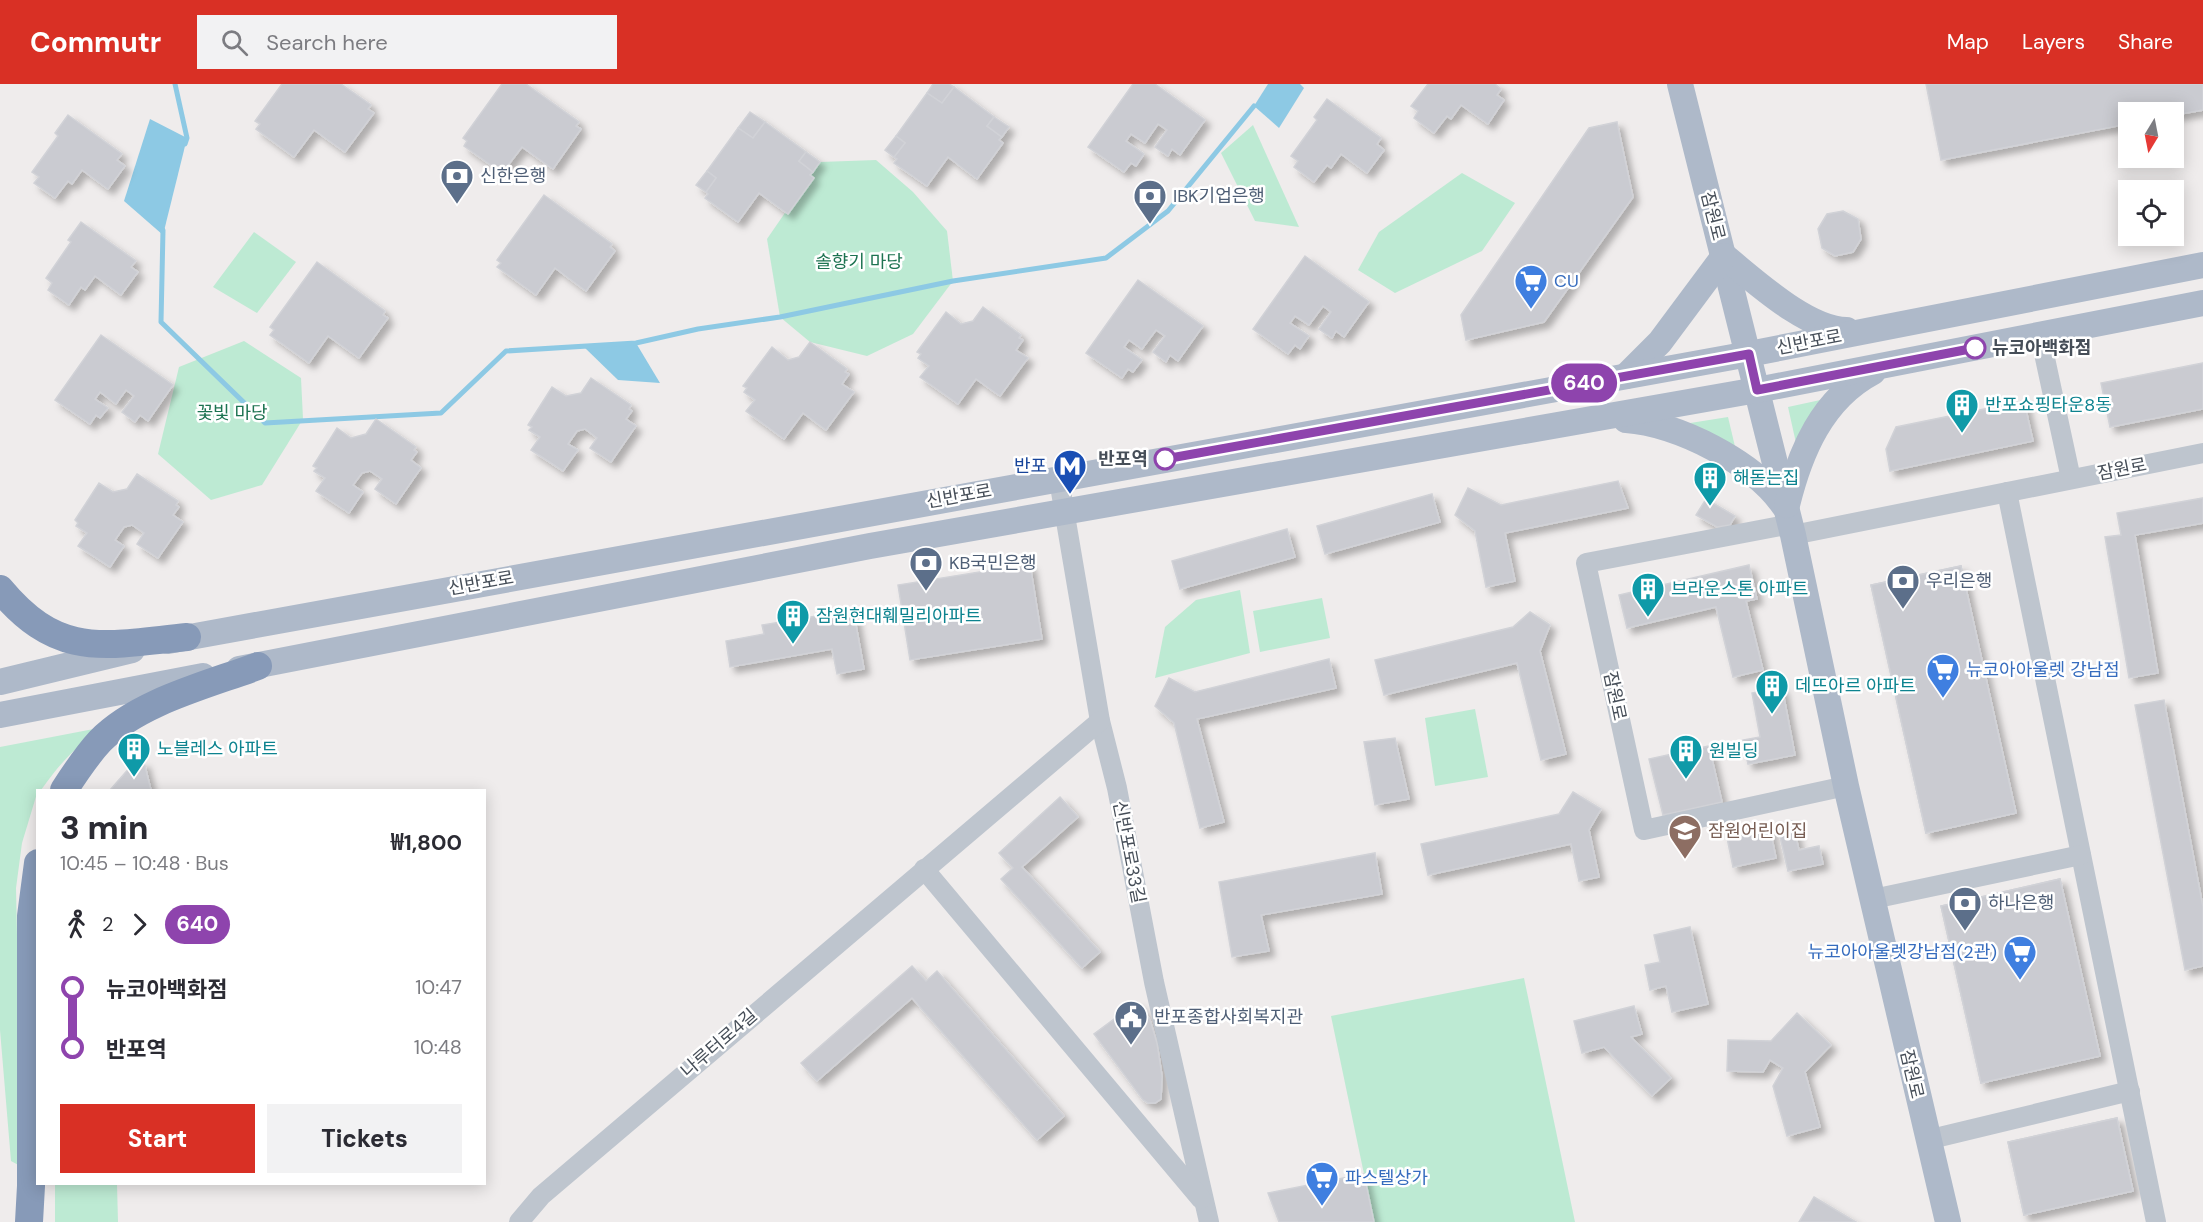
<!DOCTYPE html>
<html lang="en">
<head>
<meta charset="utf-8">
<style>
	:root { --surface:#fff; --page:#f2f2f3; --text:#2b2b33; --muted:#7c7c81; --accent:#d93025 }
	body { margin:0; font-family:"DM Sans","Noto Sans KR",sans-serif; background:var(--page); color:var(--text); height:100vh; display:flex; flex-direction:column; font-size:22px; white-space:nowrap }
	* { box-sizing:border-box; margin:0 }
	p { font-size:20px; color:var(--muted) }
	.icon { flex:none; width:33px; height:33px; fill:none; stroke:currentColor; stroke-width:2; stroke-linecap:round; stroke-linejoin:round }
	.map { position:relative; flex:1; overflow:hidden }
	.side { position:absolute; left:36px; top:705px; width:450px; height:396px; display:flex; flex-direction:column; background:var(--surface); border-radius:0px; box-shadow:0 3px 15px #0003 }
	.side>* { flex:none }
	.badge { padding:0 12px; border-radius:20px; font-size:21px; line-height:39px }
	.needle { width:39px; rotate:190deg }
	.buttons { position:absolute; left:2118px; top:18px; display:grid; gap:12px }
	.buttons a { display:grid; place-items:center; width:66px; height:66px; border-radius:0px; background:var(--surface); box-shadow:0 3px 15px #0003; font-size:30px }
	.map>.badge { position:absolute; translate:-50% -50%; box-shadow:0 0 0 3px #fff }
	.legs { display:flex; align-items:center; gap:9px; height:66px; padding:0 24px; font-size:20px }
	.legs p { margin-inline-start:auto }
	.overview { display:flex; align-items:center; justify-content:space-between; height:102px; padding:0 24px }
	h1 { font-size:33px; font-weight:800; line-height:45px }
	.action { display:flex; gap:12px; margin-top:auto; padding:12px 24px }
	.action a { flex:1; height:69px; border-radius:0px; background:var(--accent); color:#fff; font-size:24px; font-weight:800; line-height:69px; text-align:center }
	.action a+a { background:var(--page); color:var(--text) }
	ul { padding:0 24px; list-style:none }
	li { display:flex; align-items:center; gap:21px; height:60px; font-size:22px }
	li i { display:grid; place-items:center; width:9px; height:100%; margin:0 8px; background:currentColor }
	li i::after { content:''; width:15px; height:15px; margin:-8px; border:4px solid; border-radius:50%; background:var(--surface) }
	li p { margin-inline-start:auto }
	li:first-child i { background:linear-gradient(#0000 50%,currentColor 0) }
	li:last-child i { background:linear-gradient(currentColor 50%,#0000 0) }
	header { display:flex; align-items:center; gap:36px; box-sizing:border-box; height:84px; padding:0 30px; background:var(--accent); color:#fff }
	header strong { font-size:28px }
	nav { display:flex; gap:33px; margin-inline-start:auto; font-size:21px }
	.search { width:420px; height:54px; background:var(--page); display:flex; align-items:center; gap:15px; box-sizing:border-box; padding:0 21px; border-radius:0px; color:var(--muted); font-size:22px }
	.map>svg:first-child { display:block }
	.green { fill:#bdead3 }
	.water { fill:#8dc9e4 }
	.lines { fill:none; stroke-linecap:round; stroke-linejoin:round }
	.stream { stroke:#8dc9e4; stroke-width:5 }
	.building { fill:#cacbd1; stroke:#d1d2d7; stroke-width:1.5; filter:url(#shadow) }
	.minor { stroke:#bec5ce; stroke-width:20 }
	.major { stroke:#aeb9c9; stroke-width:26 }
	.highway { stroke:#879ab8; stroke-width:28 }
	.line-1-casing { stroke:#fff; stroke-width:14 }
	.line-1 { stroke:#8e44ad; stroke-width:9 }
	.stop-1-dot { fill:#fff; stroke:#8e44ad; stroke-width:3 }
	.labels { text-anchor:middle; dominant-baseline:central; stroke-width:5; stroke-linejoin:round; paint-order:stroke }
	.service-label { font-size:18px; fill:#4e5e75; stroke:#fff; text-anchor:start }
	.street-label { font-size:18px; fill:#464e58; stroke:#fff }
	.park-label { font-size:18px; fill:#1d7351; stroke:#fff }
	.shop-label { font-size:18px; fill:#366cbe; stroke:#fff; text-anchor:start }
	.stop-label { font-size:18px; font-weight:bold; fill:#464e58; stroke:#fff; text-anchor:start }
	.culture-label { font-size:18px; fill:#0d838f; stroke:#fff; text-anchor:start }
	.transit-label { font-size:18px; fill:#164399; stroke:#fff; text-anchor:end }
	.education-label { font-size:18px; fill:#785e54; stroke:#fff; text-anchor:start }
</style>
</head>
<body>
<header>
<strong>Commutr</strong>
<div class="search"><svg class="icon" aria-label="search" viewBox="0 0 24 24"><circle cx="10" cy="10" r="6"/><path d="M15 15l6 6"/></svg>Search here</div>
<nav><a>Map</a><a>Layers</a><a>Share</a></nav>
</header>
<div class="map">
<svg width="2203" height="1138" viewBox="0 0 2203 1138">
	<defs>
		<filter id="shadow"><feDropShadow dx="5.5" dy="5.5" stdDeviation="3" flood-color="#0004"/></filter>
	</defs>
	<rect width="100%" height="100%" fill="#efecec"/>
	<!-- green -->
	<g class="green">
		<path d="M1253,41l46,102 -44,-6 -34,-68z"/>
		<path d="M876,76l37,32 34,39 6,50 -40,53 -46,22 -57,-14 -30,-25 -13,-78 53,-77z"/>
		<path d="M1462,89l53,30 -33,48 -87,42 -37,-23 21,-38z"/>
		<path d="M254,148l42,30 -39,51 -44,-26z"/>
		<path d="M244,257l57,37 2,41 -41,66 -51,15 -53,-46 21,-87z"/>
		<path d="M1825,315l-29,44 -8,-36z"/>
		<path d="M1728,333l9,38 -53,-31z"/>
		<path d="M1240,506l10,63 -95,25 10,-51 31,-27z"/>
		<path d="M1322,514l8,40 -70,14 -7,-41z"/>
		<path d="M1475,625l13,68 -53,9 -10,-68z"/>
		<path d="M104,643c-30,21 -42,34 -63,63h-3l-16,53 -6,45 6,279 -11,-6 -11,-131v-283z"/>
		<path d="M1524,894l51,244h-201l-43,-206z"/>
		<path d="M55,1100h62l1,38h-63z"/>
	</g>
	<!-- water -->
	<g class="water">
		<path d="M1268,0h32l4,4 -25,40 -25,-22z"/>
		<path d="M150,35l37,19 -24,97 -39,-34z"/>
		<path d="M636,259l24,40 -42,-3 -35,-34z"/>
	</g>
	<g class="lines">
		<!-- stream -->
		<g class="stream">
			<path d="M175,0l12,54 -2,6"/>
			<path d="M163,146l-2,92 104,101 176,-10 65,-62 130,-8 62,-14 82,-12 173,-36 153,-23 62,-47 86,-105"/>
		</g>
	</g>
	<!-- building -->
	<g class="building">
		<path d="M282,0h59l30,21 -3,4 6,4 -29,39 -31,-22 -20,27 -38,-28 4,-5 -5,-3z"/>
		<path d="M502,0h24l53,38 -3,4 5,3 -28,40 -31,-22 -20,26 -38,-27 3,-5 -4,-3z"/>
		<path d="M933,0h16l5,3 -12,16 -15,-10z"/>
		<path d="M1133,0h22l50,36 -25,35 -8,-6 -4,7 -13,-9 12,-17 -9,-6 -13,19 -14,-9 -5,7 18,13 -8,12 -5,-3 -7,9 -36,-25z"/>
		<path d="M1428,0h67l6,5 -4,6 7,5 -16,24 -27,-19 -10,14 -4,-3 -13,17 -20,-15 4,-7 -7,-5z"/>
		<path d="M1926,0h277v26l-29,5v-3h-46v12l-187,36z"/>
		<path d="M954,3l40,30 -7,9 15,11 -3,3 4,3 -26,36 -29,-22 -21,29 -33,-23 3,-4 -3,-2 11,-14 -9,-7 31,-43 15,10z"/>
		<path d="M1327,15l54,39 -4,6 7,6 -17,23 -26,-19 -10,14 -4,-3 -13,17 -20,-15 4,-6 -7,-5 26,-36 -3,-3z"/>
		<path d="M750,28l15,10 -12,16 -15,-10z"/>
		<path d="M68,31l54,39 -5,6 8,6 -17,23 -26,-19 -10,14 -4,-3 -13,17 -21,-15 5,-6 -7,-5 26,-36 -3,-3z"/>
		<path d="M994,33l15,10 -7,10 -15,-11z"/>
		<path d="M765,38l41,30 -7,9 14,11 -3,3 4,3 -26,36 -29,-21 -21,29 -33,-24 3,-4 -2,-2 10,-14 -9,-7 31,-43 15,10z"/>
		<path d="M1617,38l16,75 -89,125 -78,18 -5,-25 128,-187z"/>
		<path d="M896,52l9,7 -11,14 -9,-7z"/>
		<path d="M806,68l14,10 -7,10 -14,-11z"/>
		<path d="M707,87l9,7 -10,14 -10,-7z"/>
		<path d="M544,111l68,49 -2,3 5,4 -29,40 -31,-23 -19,27 -39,-28 4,-4 -4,-3z"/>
		<path d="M1843,127l15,8 3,20 -8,13 -18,4 -13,-8 -4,-19 9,-15z"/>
		<path d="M81,138l55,39 -5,6 7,5 -17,23 -26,-19 -10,14 -4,-3 -12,18 -21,-15 4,-7 -6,-5 25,-36 -3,-2z"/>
		<path d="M1305,172l64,46 -25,35 -8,-6 -4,7 -13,-9 12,-17 -8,-6 -14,19 -14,-9 -5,7 19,13 -9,13 -5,-4 -7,9 -35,-25z"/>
		<path d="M317,178l68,49 -2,4 5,3 -29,40 -31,-22 -19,27 -39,-28 4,-5 -4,-3z"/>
		<path d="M1138,196l65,46 -25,35 -8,-6 -4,7 -13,-10 12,-16 -9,-6 -14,19 -13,-9 -5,7 18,13 -9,12 -5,-3 -6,9 -36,-25z"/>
		<path d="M983,223l38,28 -2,3 4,2 -7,10 12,8 -28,38 -24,-17 -18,25 -38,-27 9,-11 -11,-8 3,-4 -4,-2 29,-40 15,12 12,-3z"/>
		<path d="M101,251l72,50 -25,36 -8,-6 -5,7 -13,-10 12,-16 -8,-6 -10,14 -16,-12 -5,7 13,9 -8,10 -4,-3 -6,9 -35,-24z"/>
		<path d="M810,258l37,27 -2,3 4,2 -7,10 12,8 -28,38 -23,-17 -19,26 -38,-28 9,-11 -11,-8 3,-4 -4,-2 29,-39 16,13 11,-3z"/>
		<path d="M2203,279v46l-93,18 -9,-44z"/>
		<path d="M591,294l40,27 -2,4 3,2 -6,8 10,7 -25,36 -21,-14 7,-10 -12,-9 -8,2 -9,13 10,6 -15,21 -32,-21 9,-13 -11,-7 3,-3 -4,-2 24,-38 14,9 15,-3z"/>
		<path d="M2024,317l9,40 -143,30 -4,-22 10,-22z"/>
		<path d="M376,335l40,28 -2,3 3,2 -6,8 10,8 -25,36 -21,-15 7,-10 -12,-8 -8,2 -9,12 10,7 -14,21 -33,-22 9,-13 -11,-7 3,-3 -4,-2 24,-38 14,10 15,-4z"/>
		<path d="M137,390l41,27 -2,4 3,2 -6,8 10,7 -25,36 -21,-14 7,-11 -12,-8 -8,2 -9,13 9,6 -14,21 -32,-21 9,-13 -11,-7 2,-3 -3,-3 24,-37 14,9 14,-3z"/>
		<path d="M1618,397l10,27 -123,25 10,48 -29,6 -11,-56 -20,-16 13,-27 33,17z"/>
		<path d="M1432,410l8,28 -115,32 -8,-28z"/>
		<path d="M2203,414v25l-68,12 23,138 -29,5 -24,-141 16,-2 -4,-22z"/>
		<path d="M1706,415l29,17 -5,9 -13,2 -21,-12z"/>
		<path d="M1287,445l8,28 -115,32 -8,-28z"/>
		<path d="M1030,480l12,75 -132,21 -12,-75z"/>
		<path d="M1749,481l8,34 -11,2 17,69 -30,7 -17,-70 -89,21 -8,-33z"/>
		<path d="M1961,482l55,247 -90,20 -55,-248z"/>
		<path d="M1961,482l55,247 -90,20 -55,-248z"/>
		<path d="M1530,528l20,13 -10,26 26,103 -25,6 -24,-97 -133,32 -9,-35 138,-33z"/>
		<path d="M854,530l10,55 -27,5 -5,-25 -102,18 -4,-26 38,-7 -2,-9 54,-9 1,5z"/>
		<path d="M1329,575l7,29 -139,31 27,103 -24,6 -26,-105 -19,-17 14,-28 26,14z"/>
		<path d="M1782,603l13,68 -47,9 -5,-24 17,-3 -8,-44z"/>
		<path d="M2164,616l39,207v59l-18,4 -50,-265z"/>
		<path d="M1395,654l14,61 -34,6 -11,-63z"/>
		<path d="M1709,662l13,56 -59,13 -14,-56z"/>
		<path d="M144,678l7,28h-41l22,-25z"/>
		<path d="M1573,708l28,17 -12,21 10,47 -20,4 -8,-37 -143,31 -7,-31 138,-30z"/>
		<path d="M1060,713l18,20 -56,50 78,85 -18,16 -81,-89 12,-11 -14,-15z"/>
		<path d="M1792,737l7,29 20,-4 4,18 -35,7 -11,-47z"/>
		<path d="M1769,740l7,34 -43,9 -7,-34z"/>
		<path d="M1375,769l7,41 -121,21 8,36 -37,6 -13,-75z"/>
		<path d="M2060,795l40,177 -119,27 -40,-177z"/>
		<path d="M2060,795l40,177 -119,27 -40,-177z"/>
		<path d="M1690,843l18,77 -36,8 -6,-26 -16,4 -5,-25 15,-3 -6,-27z"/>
		<path d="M912,882l14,15 11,-10 127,145 -27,24 -125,-142 -95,83 -16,-18z"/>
		<path d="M1137,918l13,18 7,23 5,33 -1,23 -6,4h-7l-5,-3 -49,-66z"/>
		<path d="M1634,922l8,28 -11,3 40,41 -19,18 -48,-49 -22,6 -8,-32z"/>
		<path d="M1797,929l34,32 -26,27 15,55 -33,9 -14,-50 10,-18 -13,-8 -7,12 -36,-1 1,-31 43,1z"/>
		<path d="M2117,1034l16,73 -109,24 -16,-73z"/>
		<path d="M2117,1034l16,73 -109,24 -16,-73z"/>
		<path d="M1364,1090l10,48h-95l-11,-29z"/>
		<path d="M1814,1113l42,25h-57z"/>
	</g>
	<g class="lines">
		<!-- minor -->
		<g class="minor">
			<path d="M2040,251l31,144"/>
			<path d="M1059,396l41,241 17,67 37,194 55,240"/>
			<path d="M2007,408l149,730"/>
			<path d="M1791,440l-205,39 58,267 202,-44"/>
			<path d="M1793,451l410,-82"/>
			<path d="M924,785l277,330"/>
			<path d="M1873,815l208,-44"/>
			<path d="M1927,1056l203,-49"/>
			<path d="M519,1138l22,-26 559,-475"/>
		</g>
		<!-- major -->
		<g class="major">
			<path d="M1680,0l113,451 53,251 102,436"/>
			<path d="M1724,172c30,24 83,74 123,74"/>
			<path d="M1626,292l34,-34 64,-86"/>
			<path d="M1626,336c51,3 129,43 158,86"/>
			<path d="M1787,421c13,-53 35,-106 86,-133"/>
			<path d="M168,557l1581,-287 454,-89"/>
			<path d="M239,585l631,-123 887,-156 446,-87"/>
			<path d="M0,598l132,-32"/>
			<path d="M0,631l203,-39"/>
		</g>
		<!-- highway -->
		<g class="highway">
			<path d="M0,505c59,71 105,56 187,48"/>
			<path d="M64,706c11,-17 22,-34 36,-49 38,-39 107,-56 158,-75"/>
			<path d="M29,1138l2,-36v-270l7,-53"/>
		</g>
	</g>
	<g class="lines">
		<!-- line-1 casing -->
		<g class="line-1-casing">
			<path id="line-1" d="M1165,375l584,-105 8,36 218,-42"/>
		</g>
		<!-- line-1 -->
		<use href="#line-1" class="line-1"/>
	</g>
	<!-- icons -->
	<defs>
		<g id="bank-pin" transform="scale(1.725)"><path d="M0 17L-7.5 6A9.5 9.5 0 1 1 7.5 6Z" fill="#5c6f8a" stroke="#fff"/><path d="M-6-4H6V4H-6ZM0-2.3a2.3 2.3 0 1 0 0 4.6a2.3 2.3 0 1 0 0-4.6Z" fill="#fff"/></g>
		<g id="supermarket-pin" transform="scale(1.725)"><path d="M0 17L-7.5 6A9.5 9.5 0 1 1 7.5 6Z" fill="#3f7fe0" stroke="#fff"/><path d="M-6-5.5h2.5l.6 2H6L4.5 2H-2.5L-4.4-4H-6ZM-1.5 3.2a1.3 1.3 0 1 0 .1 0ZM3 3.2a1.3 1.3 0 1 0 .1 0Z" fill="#fff"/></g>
		<g id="building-pin" transform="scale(1.725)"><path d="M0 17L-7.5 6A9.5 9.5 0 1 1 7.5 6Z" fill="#0f9aa8" stroke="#fff"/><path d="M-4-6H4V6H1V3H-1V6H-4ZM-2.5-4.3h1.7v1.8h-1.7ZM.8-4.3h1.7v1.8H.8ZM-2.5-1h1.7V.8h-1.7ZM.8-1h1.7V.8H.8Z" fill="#fff"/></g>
		<g id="metro-pin" transform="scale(1.725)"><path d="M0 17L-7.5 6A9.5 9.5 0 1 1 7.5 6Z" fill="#1a4fb4" stroke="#fff"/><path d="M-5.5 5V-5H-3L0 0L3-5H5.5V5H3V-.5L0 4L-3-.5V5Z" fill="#fff"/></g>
		<g id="school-pin" transform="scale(1.725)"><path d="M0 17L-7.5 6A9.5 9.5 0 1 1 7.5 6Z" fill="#8d6e63" stroke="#fff"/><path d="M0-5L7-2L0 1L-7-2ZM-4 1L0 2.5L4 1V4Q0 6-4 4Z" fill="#fff"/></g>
		<g id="civic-pin" transform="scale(1.725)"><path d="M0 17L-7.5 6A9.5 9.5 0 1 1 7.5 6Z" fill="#5c6f8a" stroke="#fff"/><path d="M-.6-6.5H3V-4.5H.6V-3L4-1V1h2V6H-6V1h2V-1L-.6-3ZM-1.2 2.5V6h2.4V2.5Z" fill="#fff"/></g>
	</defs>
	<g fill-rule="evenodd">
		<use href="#bank-pin" x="457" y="92"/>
		<use href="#bank-pin" x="1150" y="112"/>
		<use href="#supermarket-pin" x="1531" y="197"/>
		<use href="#building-pin" x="1962" y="321"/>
		<use href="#metro-pin" x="1070" y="382"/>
		<use href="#building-pin" x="1710" y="394"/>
		<use href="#bank-pin" x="926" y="479"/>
		<use href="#bank-pin" x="1903" y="497"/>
		<use href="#building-pin" x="1648" y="505"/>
		<use href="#building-pin" x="793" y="532"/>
		<use href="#supermarket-pin" x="1943" y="586"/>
		<use href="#building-pin" x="1772" y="602"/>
		<use href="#building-pin" x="134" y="665"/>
		<use href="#building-pin" x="1686" y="667"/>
		<use href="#school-pin" x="1685" y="747"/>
		<use href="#bank-pin" x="1965" y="819"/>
		<use href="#supermarket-pin" x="2020" y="868"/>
		<use href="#civic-pin" x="1131" y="933"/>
		<use href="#supermarket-pin" x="1322" y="1094"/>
	</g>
	<!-- markers -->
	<g class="stop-1-dot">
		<circle cx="1975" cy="264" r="10"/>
		<circle cx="1165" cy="375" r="10"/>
	</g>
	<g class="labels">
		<!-- service labels -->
		<g class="service-label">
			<text x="480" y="92">신한은행</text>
			<text x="1173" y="112">IBK기업은행</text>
			<text x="949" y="479">KB국민은행</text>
			<text x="1926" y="497">우리은행</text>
			<text x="1988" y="819">하나은행</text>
			<text x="1154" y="933">반포종합사회복지관</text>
		</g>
		<!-- street labels -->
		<g class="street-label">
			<text transform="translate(1713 132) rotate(76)">잠원로</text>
			<text transform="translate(1809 258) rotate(-11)">신반포로</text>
			<text transform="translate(2122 385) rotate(-11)">잠원로</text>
			<text transform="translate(959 412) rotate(-10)">신반포로</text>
			<text transform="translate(481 499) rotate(-10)">신반포로</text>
			<text transform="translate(1615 612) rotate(78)">잠원로</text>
			<text transform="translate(1129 768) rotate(79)">신반포로33길</text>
			<text transform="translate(719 959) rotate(-41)">나루터로4길</text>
			<text transform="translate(1912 990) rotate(77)">잠원로</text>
		</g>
		<!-- park labels -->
		<g class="park-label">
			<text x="859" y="178">솔향기 마당</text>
			<text x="232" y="329">꽃빛 마당</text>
		</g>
		<!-- shop labels -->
		<g class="shop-label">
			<text x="1554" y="197">CU</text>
			<text x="1966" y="586">뉴코아아울렛 강남점</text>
			<text x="1997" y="868" text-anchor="end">뉴코아아울렛강남점(2관)</text>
			<text x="1345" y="1094">파스텔상가</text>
		</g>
		<!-- stop labels -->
		<g class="stop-label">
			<text x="1992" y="264">뉴코아백화점</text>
			<text x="1148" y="375" text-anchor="end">반포역</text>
		</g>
		<!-- culture labels -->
		<g class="culture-label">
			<text x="1985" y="321">반포쇼핑타운8동</text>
			<text x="1733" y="394">해돋는집</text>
			<text x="1671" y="505">브라운스톤 아파트</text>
			<text x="816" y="532">잠원현대훼밀리아파트</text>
			<text x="1795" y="602">데뜨아르 아파트</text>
			<text x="157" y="665">노블레스 아파트</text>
			<text x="1709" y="667">원빌딩</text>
		</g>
		<!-- transit labels -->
		<g class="transit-label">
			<text x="1047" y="382">반포</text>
		</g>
		<!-- education labels -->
		<g class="education-label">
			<text x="1708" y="747">잠원어린이집</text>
		</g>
	</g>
</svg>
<div class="buttons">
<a><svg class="needle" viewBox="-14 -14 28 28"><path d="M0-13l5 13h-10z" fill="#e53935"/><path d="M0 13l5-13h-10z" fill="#7c7c81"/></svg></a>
<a><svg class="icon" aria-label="locate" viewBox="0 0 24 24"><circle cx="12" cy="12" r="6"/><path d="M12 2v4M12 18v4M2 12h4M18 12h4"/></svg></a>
</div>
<b class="badge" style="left:1584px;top:299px;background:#8e44ad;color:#fff">640</b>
<section class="side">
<div class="overview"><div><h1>3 min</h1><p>10:45 – 10:48 · Bus</p></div><b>₩1,800</b></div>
<div class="legs"><svg class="icon" aria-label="walk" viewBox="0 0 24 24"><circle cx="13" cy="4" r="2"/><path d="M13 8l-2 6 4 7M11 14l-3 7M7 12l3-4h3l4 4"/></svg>2<svg class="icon" aria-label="forward" viewBox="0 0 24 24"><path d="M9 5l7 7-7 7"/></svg><b class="badge" style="background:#8e44ad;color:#fff">640</b></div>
<ul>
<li><i style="color:#8e44ad"></i><b>뉴코아백화점</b><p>10:47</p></li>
<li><i style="color:#8e44ad"></i><b>반포역</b><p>10:48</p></li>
</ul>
<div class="action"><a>Start</a><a>Tickets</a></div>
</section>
</div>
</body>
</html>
